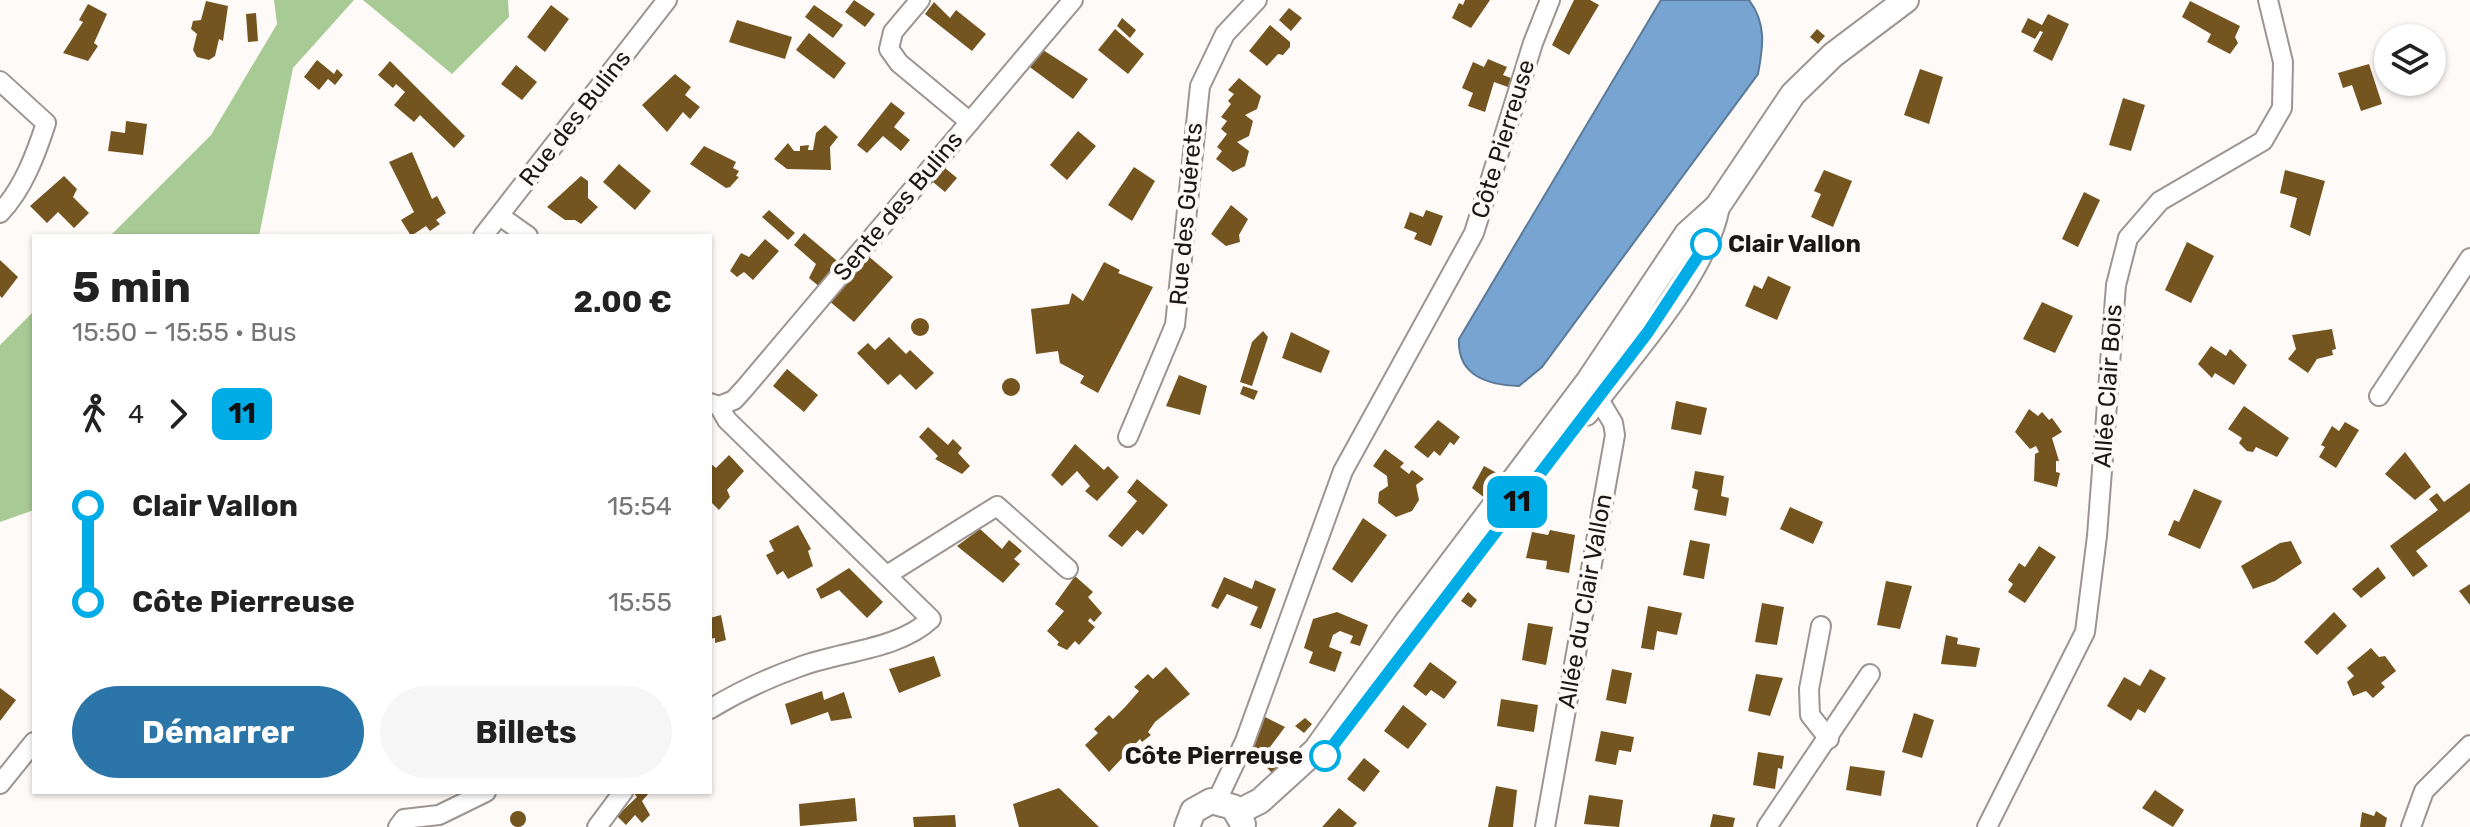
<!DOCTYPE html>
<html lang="fr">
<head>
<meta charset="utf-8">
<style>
	:root { --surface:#fff; --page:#f6f6f6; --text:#222; --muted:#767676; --accent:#2b75a9 }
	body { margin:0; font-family:Rubik,sans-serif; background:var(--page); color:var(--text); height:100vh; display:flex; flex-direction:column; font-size:30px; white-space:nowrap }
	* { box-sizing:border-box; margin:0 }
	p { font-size:26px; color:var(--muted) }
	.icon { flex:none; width:44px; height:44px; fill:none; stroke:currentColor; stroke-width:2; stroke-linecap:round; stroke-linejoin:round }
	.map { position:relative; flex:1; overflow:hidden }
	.sheet { position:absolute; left:32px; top:234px; width:680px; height:560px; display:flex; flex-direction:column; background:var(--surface); border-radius:0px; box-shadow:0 2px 6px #0004 }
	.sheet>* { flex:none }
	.badge { padding:0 16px; border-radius:12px; font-size:28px; line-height:52px }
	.tools { position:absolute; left:2374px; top:24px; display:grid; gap:16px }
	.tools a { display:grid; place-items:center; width:72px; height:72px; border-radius:50%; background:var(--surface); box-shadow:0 2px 6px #0004; font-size:40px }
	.map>.badge { position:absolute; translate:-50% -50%; box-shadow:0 0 0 4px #fff }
	.legs { display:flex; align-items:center; gap:12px; height:88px; padding:0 40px; font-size:26px }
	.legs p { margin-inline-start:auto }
	.summary { display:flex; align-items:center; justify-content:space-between; height:136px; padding:0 40px }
	h1 { font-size:44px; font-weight:700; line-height:60px }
	.button { display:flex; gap:16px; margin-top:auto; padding:16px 40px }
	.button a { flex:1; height:92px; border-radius:48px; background:var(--accent); color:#fff; font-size:32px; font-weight:700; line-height:92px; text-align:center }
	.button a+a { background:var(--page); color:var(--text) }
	ul { padding:0 40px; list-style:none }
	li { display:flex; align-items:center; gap:28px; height:96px; font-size:30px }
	li i { display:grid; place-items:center; width:12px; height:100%; margin:0 10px; background:currentColor }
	li i::after { content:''; width:20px; height:20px; margin:-10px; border:6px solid; border-radius:50%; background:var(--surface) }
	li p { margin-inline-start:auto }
	li:first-child i { background:linear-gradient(#0000 50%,currentColor 0) }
	li:last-child i { background:linear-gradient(currentColor 50%,#0000 0) }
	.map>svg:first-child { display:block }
	.forest { fill:#a8cb96 }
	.water { fill:#77a4d0; stroke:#5b7a99; stroke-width:2 }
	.building { fill:#74551f }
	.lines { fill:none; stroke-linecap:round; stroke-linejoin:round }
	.minor-casing { stroke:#9c9592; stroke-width:22 }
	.tertiary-casing { stroke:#9c9592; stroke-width:28 }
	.minor { stroke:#fff; stroke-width:18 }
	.tertiary { stroke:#fff; stroke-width:24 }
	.line-1-casing { stroke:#fff; stroke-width:18 }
	.line-1 { stroke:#00ace6; stroke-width:12 }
	.stop-1-dot { fill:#fff; stroke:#00ace6; stroke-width:4 }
	.labels { text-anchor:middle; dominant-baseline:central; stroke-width:8; stroke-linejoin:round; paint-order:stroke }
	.street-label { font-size:24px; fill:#1b1918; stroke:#fefaf8 }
	.stop-label { font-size:24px; font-weight:bold; fill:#1b1918; stroke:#fefaf8; text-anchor:start }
</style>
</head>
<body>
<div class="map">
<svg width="2470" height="827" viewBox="0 0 2470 827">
	<rect width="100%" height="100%" fill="#fefaf8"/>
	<!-- forest -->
	<g class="forest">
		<path d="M274,0h80l-61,68 -34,168h-149l101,-101 66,-111z"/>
		<path d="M363,0h145l1,17 -57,57z"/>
		<path d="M34,311v199l-34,12v-177z"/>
	</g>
	<!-- water -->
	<path class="water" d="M1661,0h88c18,24 14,47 9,74l-216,293 -23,19c-31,-1 -62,-10 -60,-47z"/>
	<!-- building -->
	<g class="building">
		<path d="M854,0l21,14 -10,13 -20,-15z"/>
		<path d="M1465,0h25l-19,28 -19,-10 7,-15 4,2z"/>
		<path d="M1574,0h16l9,5 -30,50 -17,-10z"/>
		<path d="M206,1l22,5 -5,35 -4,-2 -4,17 -6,4 -12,-3 -4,-7 4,-16 -6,-5 2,-8 8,-1z"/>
		<path d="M2190,1l50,25 -5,11 3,6 -8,11 -23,-12 4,-8 -29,-17z"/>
		<path d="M934,2l16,16 6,-8 30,24 -14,17 -47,-37z"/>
		<path d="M88,4l19,10 -13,29 4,3 -10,15 -25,-8 20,-31 -4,-2z"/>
		<path d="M551,5l18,14 -24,33 -18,-15z"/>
		<path d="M814,5l29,20 -10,13 -28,-21z"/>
		<path d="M1289,8l13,10 -11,13 -12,-11z"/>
		<path d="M256,13l2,28 -10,1 -2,-28z"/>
		<path d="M2048,14l21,10 -17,37 -19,-10 10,-19 -3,-1 -5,8 -14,-7 7,-14 14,7z"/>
		<path d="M1122,18l14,12 -6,8 -13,-12z"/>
		<path d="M737,20l55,17 -7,22 -56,-17z"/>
		<path d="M1270,25l20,17v5l-7,8 -5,-1 -11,12 -18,-15z"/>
		<path d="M1115,29l29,25 -16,20 -30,-24z"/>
		<path d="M1817,29l8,7 -7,8 -8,-7z"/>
		<path d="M809,33l37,30 -12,16 -38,-29z"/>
		<path d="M1040,48l48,31 -15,20 -46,-34z"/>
		<path d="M1488,59l19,8 -4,8 8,3 -3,9 -14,-5 -9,30 -17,-6 5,-13 -11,-5 11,-26 11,5z"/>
		<path d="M317,60l17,14 3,-5 6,6 -8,10 -7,-6 -9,11 -15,-13z"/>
		<path d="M390,61l75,75 -11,12 -34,-33 -6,7 -20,-17 11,-13 -9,-8 -3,4 -15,-13z"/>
		<path d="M2369,64l13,40 -21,7 -9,-26 -9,3 -5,-15z"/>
		<path d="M516,65l21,17 -15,18 -21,-16z"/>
		<path d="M1920,69l23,8 -14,47 -25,-9z"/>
		<path d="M675,74l16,13 -6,8 15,12 -10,12 -7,-7 -16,20 -25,-27z"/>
		<path d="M1239,78l22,18 -4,13 -12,6 8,6 -4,15 -12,6 12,9 -4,15 -12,6 -17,-13 6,-8 -5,-4 10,-13 -6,-5 6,-8 -6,-4 10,-13 -3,-3 6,-7 -6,-4z"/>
		<path d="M2123,98l22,7 -14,46 -22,-6z"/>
		<path d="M891,102l14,11 -11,14 16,13 -9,11 -18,-15 -16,17 -10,-8z"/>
		<path d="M126,121l21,3 -4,31 -35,-4 3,-20 14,2z"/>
		<path d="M825,125l13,12 -8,10 1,23 -44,-1 -13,-10 14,-16 6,8h6v-5l9,-1 -1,5h5l3,-17z"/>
		<path d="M1078,131l18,15 -29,34 -17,-15z"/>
		<path d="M704,146l32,16 -3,6 6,3 -3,5 3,1 -9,10 -4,1 -36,-24z"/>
		<path d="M412,152l20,47 5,-3 9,17 -10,7 4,4 -10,7 -4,-5 -15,10 -10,-16 13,-8 -25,-50z"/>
		<path d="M619,164l32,27 -16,19 -32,-28z"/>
		<path d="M1134,167l21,14 -23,40 -24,-16z"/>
		<path d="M945,168l12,10 -12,14 -12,-10z"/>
		<path d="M1824,170l28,11 -19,46 -22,-10 10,-23 -7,-3z"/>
		<path d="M2285,170l40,11 -15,55 -20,-9 7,-29 -17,-5z"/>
		<path d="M64,176l13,13 -4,8 16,16 -15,15 -16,-16 -11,11 -17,-17z"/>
		<path d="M581,176l7,5v17l10,9 -17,17 -6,-4h-10l-18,-13z"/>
		<path d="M2084,192l16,8 -22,47 -16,-8z"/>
		<path d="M1231,205l17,14 -9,16 1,7 -14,4 -15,-12z"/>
		<path d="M769,210l26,23 -7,7 -26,-23z"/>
		<path d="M1426,210l17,6 -12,30 -17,-7 3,-6 -13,-5 6,-16 13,5z"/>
		<path d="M804,233l38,32 -21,23 -12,-10 7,-14 -22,-19z"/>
		<path d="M765,239l14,12 -26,29 -9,-8 -7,5 -7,-6 11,-18 8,4z"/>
		<path d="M2187,242l27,14 -23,47 -26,-13z"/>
		<path d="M867,255l26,22 -39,45 -26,-22z"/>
		<path d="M0,260l18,17 -16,21 -2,-2z"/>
		<path d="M1104,262l16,8 -2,3 35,14 -55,106 -18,-10 4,-7 -24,-13 -2,-12 -22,3 -5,-45 38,-5 3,-11 11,8z"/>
		<path d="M1768,276l23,11 -14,33 -32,-14 9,-21 8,4z"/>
		<path d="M2042,302l31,14 -18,37 -32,-14z"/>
		<circle cx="920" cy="327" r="9"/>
		<path d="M2332,329l4,20 -4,1 1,5 -16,4 -9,14 -20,-14 8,-10 -4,-14z"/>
		<path d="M1263,331l5,6 -16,49 -12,-4 12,-40z"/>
		<path d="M1291,332l39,19 -9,22 -39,-15z"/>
		<path d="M889,337l17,17 4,-4 24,23 -18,17 -16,-16 -12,11 -31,-32 11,-10 7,7z"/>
		<path d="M2211,346l15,10 4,-7 17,16 -13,20 -19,-12 -3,5 -14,-14z"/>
		<path d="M787,369l31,26 -14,17 -31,-26z"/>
		<path d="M1179,375l28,11 -7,29 -34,-9z"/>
		<circle cx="1011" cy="387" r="9"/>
		<path d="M1243,386l15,5 -4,9 -14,-6z"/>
		<path d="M1676,401l31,7 -6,27 -30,-6z"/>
		<path d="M2244,406l45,32 -12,19 -21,-10 -3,5 -6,-1 -8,-8 3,-5 -14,-9z"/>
		<path d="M2029,409l9,7 4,-4 7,8 3,-2 10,14 -10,6 7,23h-3v11l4,1 -3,14 -23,-6 1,-27 4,-2 -3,-6 -6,3 -15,-17z"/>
		<path d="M1438,420l22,17 -6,8 -4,-3 -10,14 -6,-5 -6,7 -14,-11z"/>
		<path d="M2345,422l14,8 -23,38 -17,-11 6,-10 -4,-2 11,-19 7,5z"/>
		<path d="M928,427l20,18 5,-6 9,9 -4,5 12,13 -8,8 -27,-15 3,-3 -19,-19z"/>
		<path d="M1075,444l29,26 4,-4 11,11 -22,24 -12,-10 5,-5 -13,-15 -15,15 -11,-11z"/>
		<path d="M1385,449l19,14 -4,4 9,7 3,-4 12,9 -8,6 3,15 -7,11 -16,6 -18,-14 1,-11 9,-6 -1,-10 -14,-10z"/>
		<path d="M2405,452l26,35 -16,13 -30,-26z"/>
		<path d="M729,455l15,16 -17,19 3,7 -11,13 -9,-9v-38l6,5z"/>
		<path d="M1484,466l24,13 -22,20 -14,-11z"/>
		<path d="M1695,471l29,5 -3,20 8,2 -3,18 -32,-6 4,-20 -6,-2z"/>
		<path d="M1137,479l31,26 -25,30 -6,-5 -15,17 -14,-11 29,-35 -10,-9z"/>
		<path d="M2470,483v28l-54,40 12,15 -15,11 -23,-31 48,-36 -9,-11 8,-6 7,9z"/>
		<path d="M2194,489l28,12 -22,48 -32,-14 6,-15 5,2z"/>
		<path d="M1790,507l33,15 -10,22 -33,-15z"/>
		<path d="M1363,518l24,17 -35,48 -20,-14z"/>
		<path d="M798,525l13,24 -3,2 5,15 -25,13 -5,-8 -6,4 -11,-20 8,-4 -5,-10z"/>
		<path d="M980,529l22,20 7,-9 13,11 -8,8 6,5 -17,19 -46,-37z"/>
		<path d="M1550,530l25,5 -6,38 -23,-4 1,-8 -21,-3 6,-26 16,3z"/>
		<path d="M1690,540l20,4 -6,35 -21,-4z"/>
		<path d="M2291,541l11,22 -27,18 -22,8 -12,-23 39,-23z"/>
		<path d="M2039,546l17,11 -31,46 -17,-11 5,-8 -5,-4 11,-17 6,4z"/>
		<path d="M2378,567l8,11 -25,20 -9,-9z"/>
		<path d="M849,568l34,34 -16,16 -28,-28 -18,9 -5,-10z"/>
		<path d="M1075,576l18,16 -5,5 14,16 -8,9 -4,-4 -2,3 7,6 -16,18 -4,-4 -8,9 -10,-5 2,-3 -12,-11 17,-20 -9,-7z"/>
		<path d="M1224,577l28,12 3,-9 21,9 -15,40 -11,-4 8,-18 -31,-13 -9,15 -7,-3z"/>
		<path d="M1886,581l26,5 -12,43 -23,-4z"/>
		<path d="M2470,584v21l-11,-14z"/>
		<path d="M1468,592l9,8 -6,8 -10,-7z"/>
		<path d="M1762,603l22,4 -7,38 -22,-3z"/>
		<path d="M1648,606l34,7 -5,22 -20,-4 -3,19 -13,-2z"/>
		<path d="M1337,612l31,13 -8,21 -10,-3 3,-7 -13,-5 -7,4 -4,12 13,5 -7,20 -26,-9 4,-11 -9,-4 9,-29z"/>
		<path d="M2334,612l13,14 -30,29 -13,-13z"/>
		<path d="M721,615l5,25 -11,3v-5l-5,1v-21z"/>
		<path d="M1528,623l25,4 -7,38 -24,-5z"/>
		<path d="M1946,635l12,3 -1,6 23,4 -4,19 -35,-3z"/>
		<path d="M2371,648l8,9 6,-1 11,15 -15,12 4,4 -12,11 -7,-7 -13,5 -6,-14 7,-6 -7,-8z"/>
		<path d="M934,656l7,20 -42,17 -10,-24z"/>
		<path d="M1430,662l27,20 -13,17 -13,-9 -5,6 -13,-10z"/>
		<path d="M1166,667l24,27 -35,28 -7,10 3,3 -9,7 -2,-3 -31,33 -24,-27 13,-12 -4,-4 15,-14 4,4 13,-13 13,-15 -5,-4 14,-13 5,5z"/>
		<path d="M1612,669l20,4 -6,31 -20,-4z"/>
		<path d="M2150,669l16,9 -21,35 -7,-4 -7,12 -24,-15 17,-29 16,9z"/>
		<path d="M1756,674l27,4 -13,38 -22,-5z"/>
		<path d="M0,688l16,12 -16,21z"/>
		<path d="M822,691l2,9 20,-8 8,26 -21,3 -3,-9 -37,13 -6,-21z"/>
		<path d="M1501,699l37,6 -4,27 -37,-6z"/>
		<path d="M1403,705l24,19 -19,25 -24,-18z"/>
		<path d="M1914,713l20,7 -12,38 -20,-6z"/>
		<path d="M1263,716l22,11 -15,20 18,15 -14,13 -25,-26z"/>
		<path d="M1305,718l7,6 -8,9 -9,-7z"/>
		<path d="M1601,731l33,6 -3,15 -12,-2 -3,15 -21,-4z"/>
		<path d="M1758,752l26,4 -2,13 -4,-1 -3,21 -22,-4z"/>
		<path d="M1364,758l16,13 -16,21 -17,-13z"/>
		<path d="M1850,766l35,5 -4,25 -35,-6z"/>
		<path d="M1496,786l21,4 -4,37h-25z"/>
		<path d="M1059,788l40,39h-80l-6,-23z"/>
		<path d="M2155,790l29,20 -11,17 -31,-19z"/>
		<path d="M633,792h17l-8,9 8,14 -8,8 -7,-8 -9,10 -9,-9 20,-19z"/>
		<path d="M1589,795l34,5 -4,27 -35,-3z"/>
		<path d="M855,798l2,23 -57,5 -1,-22z"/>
		<path d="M1339,808l18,15 -4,4h-31z"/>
		<path d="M2376,811l11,7 -2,9h-25l2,-15 12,4z"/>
		<circle cx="518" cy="819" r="8"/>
		<path d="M1713,814l22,4 -2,9h-23z"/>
		<path d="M955,815l1,12h-42l-1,-10z"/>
	</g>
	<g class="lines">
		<!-- minor casing -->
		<g class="minor-casing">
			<g id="minor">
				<path d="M920,0l-27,32 -4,17 10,14 71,59"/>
				<path d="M0,81l46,42c-10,31 -23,66 -46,90"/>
				<path d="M500,216l28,20"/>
				<path d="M483,236l184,-236"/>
				<path d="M2379,396l91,-138"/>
				<path d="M710,403l9,3 8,14 204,199c-33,31 -90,32 -132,48 -31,11 -61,25 -89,42"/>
				<path d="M719,406l15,-6 10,-11 329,-389"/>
				<path d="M1128,437l47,-112 25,-239 25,-52 32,-34"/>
				<path d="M887,575l110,-69 71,63"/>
				<path d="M1821,626l-12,63 1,26 19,24"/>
				<path d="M0,784l34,-42"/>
				<path d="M1221,802v-10l24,-51 98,-270 131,-238 59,-190 17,-43"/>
				<path d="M398,827l6,-8 35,-4 47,-23"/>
				<path d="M597,827l26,-35"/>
				<path d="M1545,827l70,-392 -2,-12 -21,-35"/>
				<path d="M1767,827l103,-153"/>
				<path d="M1987,827l98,-195 12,-96 19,-251 12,-47 32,-37 103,-60 19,-33 1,-46 -15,-62"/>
				<path d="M2411,827l13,-36 46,-46"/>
			</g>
		</g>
		<!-- tertiary casing -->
		<g class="tertiary-casing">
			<g id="tertiary">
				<path d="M1586,413c42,-57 117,-136 131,-206"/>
				<path d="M1238,812l22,-11 56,-51 89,-125 183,-243 99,-148 30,-27 76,-113 40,-39 73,-55"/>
				<path d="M1187,827l6,-16 18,-10 22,6 10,17"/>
			</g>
		</g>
		<!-- minor -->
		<use href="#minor" class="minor"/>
		<!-- tertiary -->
		<use href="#tertiary" class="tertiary"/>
	</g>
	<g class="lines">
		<!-- line-1 casing -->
		<g class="line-1-casing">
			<path id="line-1" d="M1325,756l323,-424 58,-88"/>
		</g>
		<!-- line-1 -->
		<use href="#line-1" class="line-1"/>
	</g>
	<!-- markers -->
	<g class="stop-1-dot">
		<circle cx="1706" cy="244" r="14"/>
		<circle cx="1325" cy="756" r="14"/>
	</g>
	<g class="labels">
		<!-- street labels -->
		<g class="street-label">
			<text transform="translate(575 118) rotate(-52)">Rue des Bulins</text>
			<text transform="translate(1503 139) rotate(-73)">Côte Pierreuse</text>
			<text transform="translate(898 206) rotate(-50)">Sente des Bulins</text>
			<text transform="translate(1186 214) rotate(-85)">Rue des Guérets</text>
			<text transform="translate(2108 386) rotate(-86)">Allée Clair Bois</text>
			<text transform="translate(1585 601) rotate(-80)">Allée du Clair Vallon</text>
		</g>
		<!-- stop labels -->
		<g class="stop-label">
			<text x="1728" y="244">Clair Vallon</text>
			<text x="1303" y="756" text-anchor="end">Côte Pierreuse</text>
		</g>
	</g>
</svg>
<div class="tools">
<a><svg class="icon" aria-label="layers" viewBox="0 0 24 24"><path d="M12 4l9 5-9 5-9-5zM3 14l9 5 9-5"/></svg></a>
</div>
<b class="badge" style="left:1517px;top:502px;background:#00ace6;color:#111">11</b>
<section class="sheet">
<div class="summary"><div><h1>5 min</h1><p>15:50 – 15:55 · Bus</p></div><b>2.00 €</b></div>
<div class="legs"><svg class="icon" aria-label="walk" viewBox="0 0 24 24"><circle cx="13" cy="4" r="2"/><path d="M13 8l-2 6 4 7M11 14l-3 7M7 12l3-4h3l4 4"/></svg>4<svg class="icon" aria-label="forward" viewBox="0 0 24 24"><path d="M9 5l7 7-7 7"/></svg><b class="badge" style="background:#00ace6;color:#111">11</b></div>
<ul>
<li><i style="color:#00ace6"></i><b>Clair Vallon</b><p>15:54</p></li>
<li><i style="color:#00ace6"></i><b>Côte Pierreuse</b><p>15:55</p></li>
</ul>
<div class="button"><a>Démarrer</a><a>Billets</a></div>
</section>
</div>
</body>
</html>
